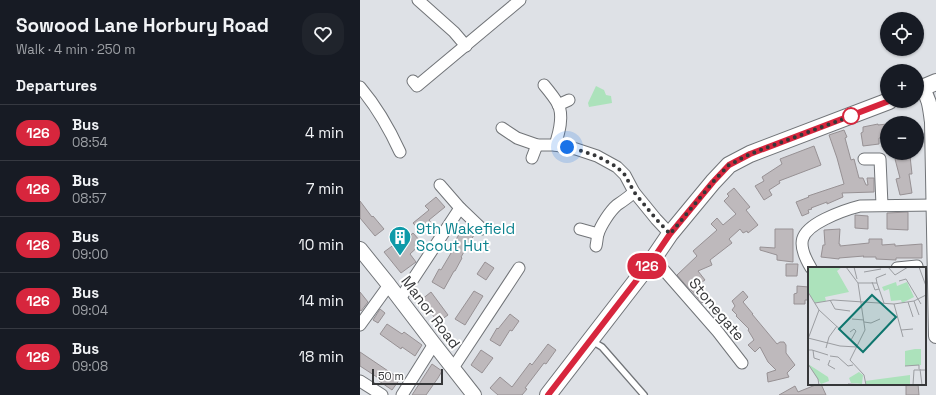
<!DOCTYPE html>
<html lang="en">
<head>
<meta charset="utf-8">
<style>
	:root { --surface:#171b24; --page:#20242c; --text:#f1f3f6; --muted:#9ea1a6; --line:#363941 }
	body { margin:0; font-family:"Space Grotesk",sans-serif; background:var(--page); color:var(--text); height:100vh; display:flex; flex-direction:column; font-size:15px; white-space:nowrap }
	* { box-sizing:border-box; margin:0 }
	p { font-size:13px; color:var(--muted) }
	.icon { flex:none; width:22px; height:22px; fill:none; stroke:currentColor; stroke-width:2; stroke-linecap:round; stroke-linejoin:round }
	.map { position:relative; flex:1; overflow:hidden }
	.panel { display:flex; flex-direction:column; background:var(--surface); width:360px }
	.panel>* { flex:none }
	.badge { padding:0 8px; border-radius:13px; font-size:14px; line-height:26px }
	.tools { position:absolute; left:520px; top:12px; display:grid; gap:8px }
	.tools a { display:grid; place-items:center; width:44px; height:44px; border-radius:50%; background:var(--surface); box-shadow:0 1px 3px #0004; font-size:20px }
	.scale { position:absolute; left:12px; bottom:10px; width:71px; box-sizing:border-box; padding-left:4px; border:2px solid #363739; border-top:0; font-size:11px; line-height:14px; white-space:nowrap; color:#363739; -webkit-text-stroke:3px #fff; paint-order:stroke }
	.you { position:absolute; width:20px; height:20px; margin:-10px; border:3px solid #fff; border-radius:50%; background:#1a73e8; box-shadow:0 0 0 6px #1a73e833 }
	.map>.badge { position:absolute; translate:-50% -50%; box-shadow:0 0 0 2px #fff }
	h2 { padding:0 16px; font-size:15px; line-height:36px }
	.round { display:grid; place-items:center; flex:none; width:42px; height:42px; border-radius:16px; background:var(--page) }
	.head { display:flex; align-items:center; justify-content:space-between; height:68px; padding:0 16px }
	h1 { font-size:19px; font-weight:700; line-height:30px }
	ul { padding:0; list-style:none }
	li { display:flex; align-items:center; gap:12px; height:56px; padding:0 16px; border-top:1px solid var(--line) }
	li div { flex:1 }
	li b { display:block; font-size:15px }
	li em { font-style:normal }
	li .badge { min-width:44px; font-weight:700; text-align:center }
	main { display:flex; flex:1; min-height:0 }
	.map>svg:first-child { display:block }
	.green { fill:#ace2bb }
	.building { fill:#beb9bc; stroke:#979194 }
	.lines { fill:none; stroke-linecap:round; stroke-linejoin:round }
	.service-casing { stroke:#717478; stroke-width:8 }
	.minor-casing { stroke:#717478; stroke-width:13 }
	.tertiary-casing { stroke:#717478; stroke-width:16 }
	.secondary-casing { stroke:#717478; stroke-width:18 }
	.service { stroke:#fff; stroke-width:5.5 }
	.minor { stroke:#fff; stroke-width:11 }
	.tertiary { stroke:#fff; stroke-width:14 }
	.secondary { stroke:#fff; stroke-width:16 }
	.line-casing { stroke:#fff; stroke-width:9 }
	.line { stroke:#d7263d; stroke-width:6 }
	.walk { stroke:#363739; stroke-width:4; stroke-dasharray:0 7.2 }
	.stop-dot { fill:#fff; stroke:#d7263d; stroke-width:2 }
	.labels { text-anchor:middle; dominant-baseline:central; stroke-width:4; stroke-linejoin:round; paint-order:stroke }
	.culture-label { font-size:15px; fill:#0d838f; stroke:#fff; text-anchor:start }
	.street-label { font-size:15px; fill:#363739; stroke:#fff }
	.inset-road { fill:none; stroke:#9b9da1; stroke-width:1 }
	.view { fill:#0f766e; fill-opacity:0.15; stroke:#0f766e; stroke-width:2 }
	.inset-edge { fill:none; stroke:#363739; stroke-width:2 }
</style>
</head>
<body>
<main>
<section class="panel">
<div class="head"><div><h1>Sowood Lane Horbury Road</h1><p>Walk · 4 min · 250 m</p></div><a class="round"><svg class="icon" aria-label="heart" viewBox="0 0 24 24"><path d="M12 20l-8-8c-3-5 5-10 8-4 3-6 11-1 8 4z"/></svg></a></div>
<h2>Departures</h2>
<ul>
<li><span class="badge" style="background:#d7263d;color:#fff">126</span><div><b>Bus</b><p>08:54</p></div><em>4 min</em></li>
<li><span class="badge" style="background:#d7263d;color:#fff">126</span><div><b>Bus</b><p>08:57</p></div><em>7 min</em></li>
<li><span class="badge" style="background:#d7263d;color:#fff">126</span><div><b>Bus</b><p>09:00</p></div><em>10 min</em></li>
<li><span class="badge" style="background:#d7263d;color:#fff">126</span><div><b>Bus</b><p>09:04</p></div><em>14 min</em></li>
<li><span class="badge" style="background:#d7263d;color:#fff">126</span><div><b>Bus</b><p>09:08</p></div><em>18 min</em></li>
</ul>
</section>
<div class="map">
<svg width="576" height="395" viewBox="0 0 576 395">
	<rect width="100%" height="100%" fill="#dee1e6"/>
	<!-- green -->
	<path class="green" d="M236,86l8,4 2,5 5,1 1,7 -23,4 -1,-4z"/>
	<!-- building -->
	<g class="building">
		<path d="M518,124v1l9,-1v14h-8v6l-16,2 -2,-13 2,-1v-5z"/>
		<path d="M484,130l3,7 -2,1 6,22 3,-1 5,19h4l3,7h2l-1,-7h7v14l-32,1 1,4 -16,7v-2l-16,6 1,1 -4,1 1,3 -7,3 -6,-14 13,-5 -1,-1 36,-12 -7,-26 -8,-23z"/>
		<path d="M454,146l7,19 -42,16 1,2 -11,7 3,5 -8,5 -9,-14 9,-5 -2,-4 20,-13 -2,-5z"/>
		<path d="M550,156l2,18h-3l3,19 -12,2 -4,-16 4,-1 -5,-19z"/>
		<path d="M374,188l16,19 -4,3 12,15 -10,8 -1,-2 -4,2 -3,-4 -11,10 3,4 -22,17 2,5 -14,6 7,9 -12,8 11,12 -2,3 -11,-13 1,-1 -2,1 -13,-15 20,-19 -4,-5 24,-21 -6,-6 6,-6 6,7 13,-11 -12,-13 5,-5 -2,-2z"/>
		<path d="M76,197l9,10 -16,13 3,4 -10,9 -9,-10 16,-13 -4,-4z"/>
		<path d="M0,201l12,16 1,-1 11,13 -9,7 -15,-18z"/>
		<path d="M548,212v18l-21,-1v-16z"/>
		<path d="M495,215l13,1v13l-13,-1z"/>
		<path d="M103,228l11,7 -13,22 1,1 -7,13h-1l-10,18 -12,-7 7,-13 2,1 13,-22 -2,-2z"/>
		<path d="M415,229h18v33l-16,-2v-5l-17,-5v-3l15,1z"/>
		<path d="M480,229l-1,15h1v2l29,-3v-4h13v6l13,-1v2l27,-2v14h-26v2l-20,-1v-2h-13l1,-1 -25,2v1l-18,-2 2,-12h2l-1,-15z"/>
		<path d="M53,233l9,10 -12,11 6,8 -15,11 -17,-21 15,-11 2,2z"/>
		<path d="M125,262l9,6 -8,12 -9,-6z"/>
		<path d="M426,264h12l-1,12h-11z"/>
		<path d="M437,286l12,1v13h-4v4h-11v-10l3,-1z"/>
		<path d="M114,291l9,5 -18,29 -10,-6z"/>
		<path d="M383,291l5,6 -5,5 10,12h-1l25,30 3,-2h4l2,3v8l9,12 -8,8 2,4 -21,5 -1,-9 9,-3 -8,-8 -8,-15 -5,5 -7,-7 6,-5 -6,-10 1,-1 -13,-13 1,-1 -5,-5 3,-4 -3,-5z"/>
		<path d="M0,292l8,10 -7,9 -1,-1z"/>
		<path d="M71,292l17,23 -10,7 -17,-22z"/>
		<path d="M20,309l5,4 -7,10 -5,-3z"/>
		<path d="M150,314l9,7 -7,10 -2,-1 -10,16 -10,-6 7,-12 1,1z"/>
		<path d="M27,324l15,10 2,-2 18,13 -7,11 -13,-9 -1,2 -21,-15z"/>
		<path d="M188,344l8,6 -10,14 -2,-1 -19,25 2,1 -5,6h-24l-8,-7 10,-11 12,10 18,-24 2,2z"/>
		<path d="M121,350l12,8 -11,15 -11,-8z"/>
		<path d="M0,352l40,27 -8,11 -13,-9 1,-2 -20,-13z"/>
		<path d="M72,364l10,7 -4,7 -12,17h-14z"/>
		<path d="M458,384h3l5,11h-47l16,-9 3,6z"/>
		<path d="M546,384h12l1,11h-13z"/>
	</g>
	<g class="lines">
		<!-- service casing -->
		<g class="service-casing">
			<path id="service" d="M232,341l10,6 42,48"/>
		</g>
		<!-- minor casing -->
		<g class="minor-casing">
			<g id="minor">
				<path d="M58,0l36,32 12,14"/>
				<path d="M53,81l4,5 103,-86"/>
				<path d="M184,85c5,6 10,12 14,19 6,12 1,29 -3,41"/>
				<path d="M0,87c17,20 29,41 40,65"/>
				<path d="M198,105l11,-5"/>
				<path d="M142,128l15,10 20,7h18l21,4 21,7 20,11 8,8 9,17 22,27 14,15"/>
				<path d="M172,158l5,-13"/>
				<path d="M504,159h16l2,46"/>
				<path d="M80,185l20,23 22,21"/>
				<path d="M220,229l18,5"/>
				<path d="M236,246c1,-4 1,-8 2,-12 3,-9 12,-23 19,-29 6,-4 12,-8 17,-13"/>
				<path d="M293,259l9,9 56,64 24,31"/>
				<path d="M451,268c-15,-25 -12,-36 14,-49 12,-6 23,-10 35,-13l74,-1"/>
				<path d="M537,268l20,-2"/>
				<path d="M40,299l60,-91"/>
				<path d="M0,325l29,-40"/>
				<path d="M93,368l66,-100"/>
				<path d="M0,381l22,14"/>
				<path d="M42,395l32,-51"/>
			</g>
		</g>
		<!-- tertiary casing -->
		<g class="tertiary-casing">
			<g id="tertiary">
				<path d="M562,88c8,11 8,21 10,34l4,214"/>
				<path d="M0,249l29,36 45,59 40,51"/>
			</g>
		</g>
		<!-- secondary casing -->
		<g class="secondary-casing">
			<g id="secondary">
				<path d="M557,90l19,-8"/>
				<path d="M188,395l105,-136 17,-25 43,-52 16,-17 21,-11 139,-53"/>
			</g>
		</g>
		<!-- service -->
		<use href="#service" class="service"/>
		<!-- minor -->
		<use href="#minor" class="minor"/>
		<!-- tertiary -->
		<use href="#tertiary" class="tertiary"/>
		<!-- secondary -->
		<use href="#secondary" class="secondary"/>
	</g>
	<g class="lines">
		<!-- line casing -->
		<g class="line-casing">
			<path id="line" d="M188,395l105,-136 17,-25 43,-52 16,-17 21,-11 139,-53"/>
		</g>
		<!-- line -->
		<use href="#line" class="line"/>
		<!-- walk -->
		<path class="walk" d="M207,147l9,2 21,7 20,11 8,8 9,17 22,27 14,15 43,-52 16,-17 21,-11 101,-38"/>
	</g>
	<!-- icons -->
	<defs>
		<g id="building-pin" transform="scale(1.15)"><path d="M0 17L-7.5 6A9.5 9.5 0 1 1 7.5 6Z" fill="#0f9aa8" stroke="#fff"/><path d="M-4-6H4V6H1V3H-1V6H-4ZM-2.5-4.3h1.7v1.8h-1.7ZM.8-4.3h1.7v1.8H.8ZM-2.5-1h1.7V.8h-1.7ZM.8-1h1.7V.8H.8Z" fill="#fff"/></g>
	</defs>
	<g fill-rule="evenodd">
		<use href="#building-pin" x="40" y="237"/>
	</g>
	<!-- markers -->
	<circle class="stop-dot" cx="491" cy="116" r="8"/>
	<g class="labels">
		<!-- culture labels -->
		<g class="culture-label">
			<text x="56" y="228">9th Wakefield<tspan x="56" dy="17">Scout Hut</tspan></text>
		</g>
		<!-- street labels -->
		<g class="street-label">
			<text transform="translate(357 309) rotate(50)">Stonegate</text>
			<text transform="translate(71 312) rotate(53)">Manor Road</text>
		</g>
	</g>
	<!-- overview -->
	<g transform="translate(448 267)">
		<rect width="118" height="118" fill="#dee1e6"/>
		<path d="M0,0h34l-5,4 12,21 -24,5 1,4 -11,2 -7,-11zM88,15l1,4 10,-4 7,15 -12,6 -1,-3 -10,1 -2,-12 -5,2 -2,-4zM107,82h6v16l-16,1v-15zM0,97l20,13 1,4 -8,3zM51,105l4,3 -1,9 -11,-1 -2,-5zM102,108v10h-44l-1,-4z" fill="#ace2bb"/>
		<path class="inset-road" d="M38,0l12,16 7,47 -15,30 14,15 2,10M46,0l3,12M80,0l7,8 13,-8M111,0l7,19M56,5l17,-3M91,14l7,-2 15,25M64,15l3,8 4,-1M50,16h19l7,20M69,16l-1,-5 10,-4M0,25l11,18 39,36M22,33l5,9 15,2M106,34l5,14M100,35l5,15M7,36l18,-3 61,4 20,-3 12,-6M86,37l9,33M44,52l12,1M56,55l7,1 9,-4M93,63l12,-1M42,65l4,-3 2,2 -5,9M0,71l32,8 17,1M0,72l11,-29M18,81l3,-11 8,-11M5,83l1,8 6,2M0,86v-3h4l16,5M22,89l8,1 10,9 5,-1M22,93l-2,5 7,4M0,97l10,15 1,6M97,99l14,-1v4M112,102l2,16M40,117l18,1M105,118l1,-15h12"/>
		<path class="view" d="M64,28l24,22 -33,35 -24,-23z"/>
		<rect width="118" height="118" class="inset-edge"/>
	</g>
</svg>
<div class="tools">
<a><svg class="icon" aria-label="locate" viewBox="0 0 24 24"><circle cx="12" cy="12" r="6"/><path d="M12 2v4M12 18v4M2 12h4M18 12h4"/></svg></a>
<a>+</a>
<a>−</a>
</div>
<div class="scale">50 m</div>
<div class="you" style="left:207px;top:147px"></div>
<b class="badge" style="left:287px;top:266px;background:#d7263d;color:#fff">126</b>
</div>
</main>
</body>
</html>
